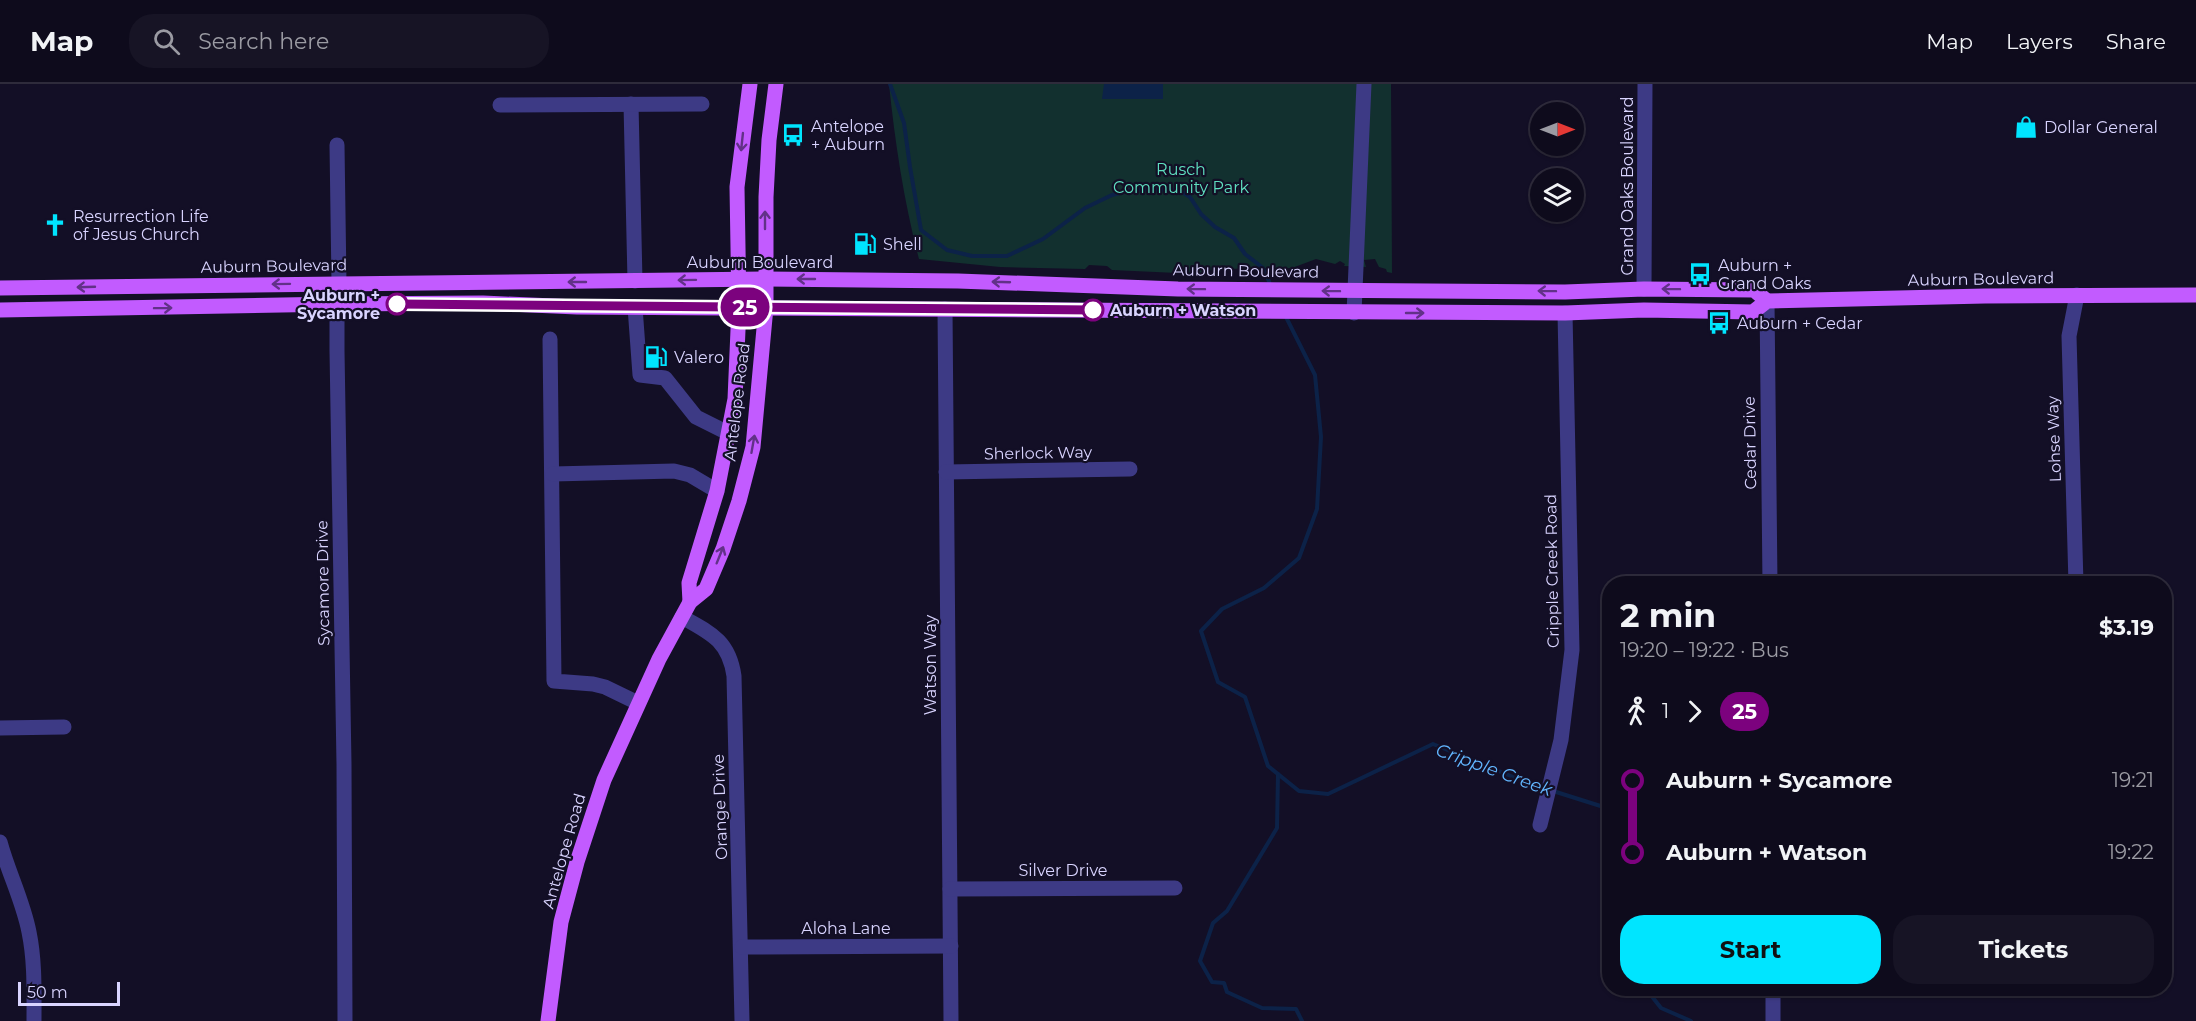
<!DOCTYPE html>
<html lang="en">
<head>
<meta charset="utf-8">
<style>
	:root { --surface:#0e0b1c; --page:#171425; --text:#f1f3f6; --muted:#9b9ba3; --line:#2e2b3b; --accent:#00e5ff }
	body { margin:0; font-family:Montserrat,sans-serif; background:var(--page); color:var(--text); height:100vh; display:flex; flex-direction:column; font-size:22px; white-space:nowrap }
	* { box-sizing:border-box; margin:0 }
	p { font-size:20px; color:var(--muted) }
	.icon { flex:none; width:33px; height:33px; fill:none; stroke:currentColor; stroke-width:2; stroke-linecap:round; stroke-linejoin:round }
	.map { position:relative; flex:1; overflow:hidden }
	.details { position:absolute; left:1602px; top:492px; width:570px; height:420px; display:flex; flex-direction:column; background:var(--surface); border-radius:24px; box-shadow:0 2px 4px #0004,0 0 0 2px var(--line) }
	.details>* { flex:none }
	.badge { padding:0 12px; border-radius:20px; font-size:21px; line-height:39px }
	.needle { width:39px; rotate:90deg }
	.fabs { position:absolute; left:1530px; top:18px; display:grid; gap:12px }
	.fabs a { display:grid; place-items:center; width:54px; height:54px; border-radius:50%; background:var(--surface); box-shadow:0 2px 4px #0004,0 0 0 2px var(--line); font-size:30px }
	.scale { position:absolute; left:18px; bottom:15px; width:102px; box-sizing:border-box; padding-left:6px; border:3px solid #d9d4ff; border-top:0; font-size:16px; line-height:21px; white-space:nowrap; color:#d9d4ff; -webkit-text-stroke:4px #130f26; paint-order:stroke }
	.map>.badge { position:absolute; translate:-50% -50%; box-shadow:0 0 0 3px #fff }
	.legs { display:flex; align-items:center; gap:9px; height:66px; padding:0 18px; font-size:20px }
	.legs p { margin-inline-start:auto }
	.headline { display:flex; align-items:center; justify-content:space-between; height:102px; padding:0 18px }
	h1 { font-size:33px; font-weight:700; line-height:45px }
	.button { display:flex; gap:12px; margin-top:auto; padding:12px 18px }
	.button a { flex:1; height:69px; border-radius:24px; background:var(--accent); color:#111; font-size:24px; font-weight:700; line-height:69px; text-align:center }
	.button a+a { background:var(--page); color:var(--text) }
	ul { padding:0 18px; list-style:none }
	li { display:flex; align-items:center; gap:21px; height:72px; font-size:22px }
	li i { display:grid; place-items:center; width:9px; height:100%; margin:0 8px; background:currentColor }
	li i::after { content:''; width:15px; height:15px; margin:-8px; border:4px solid; border-radius:50%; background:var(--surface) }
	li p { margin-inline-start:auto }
	li:first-child i { background:linear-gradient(#0000 50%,currentColor 0) }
	li:last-child i { background:linear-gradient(currentColor 50%,#0000 0) }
	header { display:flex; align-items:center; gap:36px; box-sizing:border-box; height:84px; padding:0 30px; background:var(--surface); border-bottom:2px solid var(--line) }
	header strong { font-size:28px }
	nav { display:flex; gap:33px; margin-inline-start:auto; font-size:21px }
	.search { width:420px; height:54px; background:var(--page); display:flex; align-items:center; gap:15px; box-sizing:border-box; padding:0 21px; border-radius:24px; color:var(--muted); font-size:22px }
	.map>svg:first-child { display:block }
	.green { fill:#12302f }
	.water { fill:#0c2248 }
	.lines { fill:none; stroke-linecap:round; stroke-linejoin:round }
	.stream { stroke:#0c2248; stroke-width:4 }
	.minor { stroke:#3d3a85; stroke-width:15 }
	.major { stroke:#c25bff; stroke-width:15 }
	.oneway { stroke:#623188 }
	.line-1-casing { stroke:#fff; stroke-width:14 }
	.line-1 { stroke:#7c027e; stroke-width:9 }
	.stop-1-dot { fill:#fff; stroke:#7c027e; stroke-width:3 }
	.labels { text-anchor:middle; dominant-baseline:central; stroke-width:4.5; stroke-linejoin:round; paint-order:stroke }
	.poi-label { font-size:16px; fill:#d9d4ff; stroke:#130f26; text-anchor:start }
	.park-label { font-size:16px; fill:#5fe0c0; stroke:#130f26 }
	.street-label { font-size:16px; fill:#d9d4ff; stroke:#130f26 }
	.stop-label { font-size:16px; font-weight:bold; fill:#d9d4ff; stroke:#130f26; text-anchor:end }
	.water-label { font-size:18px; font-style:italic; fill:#62b6ff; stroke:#130f26 }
</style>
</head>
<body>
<header>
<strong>Map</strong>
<div class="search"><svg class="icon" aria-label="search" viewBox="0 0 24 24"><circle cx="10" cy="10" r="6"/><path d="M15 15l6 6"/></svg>Search here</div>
<nav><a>Map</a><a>Layers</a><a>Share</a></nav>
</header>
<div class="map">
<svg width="2196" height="937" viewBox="0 0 2196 937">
	<rect width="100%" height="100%" fill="#130f26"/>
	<!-- green -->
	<path class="green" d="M889,0h502l1,189 -5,-1 -1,-3 -7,-2 -4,-8 -11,1 2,7 -22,-1 1,-2 -5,-3 -5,3 -19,-5 -24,9 -77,1 -16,5 -87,-4 -5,-4 -18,-1 -4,4 -85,-2 -81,-8c-15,-57 -24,-116 -30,-175z"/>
	<!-- water -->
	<path class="water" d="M1104,0h59v15h-61z"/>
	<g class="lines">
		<!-- stream -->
		<g class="stream">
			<path d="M890,0l14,39 6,44 11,63 26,20 25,6h35l36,-17 42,-31 27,-13 24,-6 43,1 11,7 11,17 14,13 19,11 11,16 18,14 8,18"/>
			<path d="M1286,233l29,58 6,62 -4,72 -18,49 -35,30 -42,21 -21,22 17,51 27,15 23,69 31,25 29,3 105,-50 90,37 23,8"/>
			<path d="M1278,690l-1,54 -50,83 -14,12 -13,38 12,21 12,1 3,9 35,16 34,1 6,12"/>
			<path d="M1553,707l57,18"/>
			<path d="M1651,904l-1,6 11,14 30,13"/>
		</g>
		<!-- minor -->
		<g class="minor">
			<path d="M631,20l4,177"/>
			<path d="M500,21l202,-1"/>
			<path d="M337,61l2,138 -2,21v47l7,413 1,257"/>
			<path d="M1644,205l1,-205"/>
			<path d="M1767,217l3,283"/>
			<path d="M635,223l5,68 25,3 31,39 34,17"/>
			<path d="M945,225l6,712"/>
			<path d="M1354,229l10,-229"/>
			<path d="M550,255l4,342 39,3 12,3 33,16"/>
			<path d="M946,388l184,-3"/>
			<path d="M553,390l121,-3 16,4 27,16"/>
			<path d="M2076,500l-7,-248 8,-41"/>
			<path d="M682,533c29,16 47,24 52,59l8,345"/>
			<path d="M0,644l64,-1"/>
			<path d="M1540,741l21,-85 11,-90 -7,-337"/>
			<path d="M0,758c8,30 23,59 29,90 6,29 5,59 5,89"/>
			<path d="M950,805l225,-1"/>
			<path d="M742,863l209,-1"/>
			<path d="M1773,937v-33"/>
		</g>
		<!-- major -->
		<g class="major">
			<path d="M0,204l766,-9 192,2 220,8 387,3 79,-3 110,1 13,11"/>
			<path d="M0,226l337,-6 146,-1 94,4 988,6 79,-3 109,2 14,-11 218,-5 211,-1"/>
			<path d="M690,518l-1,-19 28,-92 18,-92 4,-92 -2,-120 13,-103"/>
			<path d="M548,937l13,-99 16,-60 27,-82 55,-121 31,-57 16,-13 17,-40 16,-48 14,-54 13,-140v-110l3,-57 7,-56"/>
		</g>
	</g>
	<!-- one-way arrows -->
	<defs><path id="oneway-shaft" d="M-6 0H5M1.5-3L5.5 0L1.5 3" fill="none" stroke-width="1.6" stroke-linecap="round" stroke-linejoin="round" transform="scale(1.5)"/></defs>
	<g class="oneway">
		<use href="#oneway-shaft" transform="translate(742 58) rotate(96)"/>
		<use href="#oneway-shaft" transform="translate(765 136) rotate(-90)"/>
		<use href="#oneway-shaft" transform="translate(806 195) rotate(-180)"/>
		<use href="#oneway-shaft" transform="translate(687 196) rotate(179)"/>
		<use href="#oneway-shaft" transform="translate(577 198) rotate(180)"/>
		<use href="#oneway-shaft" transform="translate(1001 198) rotate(-178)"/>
		<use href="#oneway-shaft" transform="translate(281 200) rotate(179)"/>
		<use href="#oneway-shaft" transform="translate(86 203) rotate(178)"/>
		<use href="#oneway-shaft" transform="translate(1196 205) rotate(-179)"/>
		<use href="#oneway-shaft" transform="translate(1671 205) rotate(-179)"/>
		<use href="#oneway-shaft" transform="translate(1331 207) rotate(-179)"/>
		<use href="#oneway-shaft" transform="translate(1547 207) rotate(-179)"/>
		<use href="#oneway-shaft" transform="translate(163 224) rotate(-1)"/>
		<use href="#oneway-shaft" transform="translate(1415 229)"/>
		<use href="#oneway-shaft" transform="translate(753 360) rotate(-80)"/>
		<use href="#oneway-shaft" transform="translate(720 471) rotate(-68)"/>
	</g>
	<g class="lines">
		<!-- line-1 casing -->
		<g class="line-1-casing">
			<path id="line-1" d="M397,220l696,6"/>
		</g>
		<!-- line-1 -->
		<use href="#line-1" class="line-1"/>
	</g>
	<!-- icons -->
	<defs>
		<g id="shop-bare" transform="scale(1.8)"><path d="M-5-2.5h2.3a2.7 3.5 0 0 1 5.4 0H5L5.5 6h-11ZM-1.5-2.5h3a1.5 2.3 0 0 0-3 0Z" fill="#00e5ff" stroke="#130f26" stroke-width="2.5" paint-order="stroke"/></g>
		<g id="bus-bare" transform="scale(1.8)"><path d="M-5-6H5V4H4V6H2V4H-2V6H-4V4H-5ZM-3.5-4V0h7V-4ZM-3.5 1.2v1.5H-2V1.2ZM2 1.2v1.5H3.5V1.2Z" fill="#00e5ff" stroke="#130f26" stroke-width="2.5" paint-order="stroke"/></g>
		<g id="church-bare" transform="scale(1.8)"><path d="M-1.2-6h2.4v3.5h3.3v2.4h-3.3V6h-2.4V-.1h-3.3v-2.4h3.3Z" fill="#00e5ff" stroke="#130f26" stroke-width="2.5" paint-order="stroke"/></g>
		<g id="fuel-bare" transform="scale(1.8)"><path d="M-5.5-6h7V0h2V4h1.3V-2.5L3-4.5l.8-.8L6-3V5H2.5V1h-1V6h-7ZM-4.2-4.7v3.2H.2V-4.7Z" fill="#00e5ff" stroke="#130f26" stroke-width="2.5" paint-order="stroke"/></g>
	</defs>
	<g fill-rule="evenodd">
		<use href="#shop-bare" x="2026" y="43"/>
		<use href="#bus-bare" x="793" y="51"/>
		<use href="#church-bare" x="55" y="141"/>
		<use href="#fuel-bare" x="865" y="160"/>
		<use href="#bus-bare" x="1700" y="190"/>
		<use href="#bus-bare" x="1719" y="239"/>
		<use href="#fuel-bare" x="656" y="273"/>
	</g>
	<!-- markers -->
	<g class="stop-1-dot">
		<circle cx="397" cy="220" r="10"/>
		<circle cx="1093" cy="226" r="10"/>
	</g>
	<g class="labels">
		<!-- poi labels -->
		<g class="poi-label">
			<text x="811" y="42">Antelope<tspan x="811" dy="18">+ Auburn</tspan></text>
			<text x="2044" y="43">Dollar General</text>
			<text x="73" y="132">Resurrection Life<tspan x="73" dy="18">of Jesus Church</tspan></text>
			<text x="883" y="160">Shell</text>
			<text x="1718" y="181">Auburn +<tspan x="1718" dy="18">Grand Oaks</tspan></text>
			<text x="1737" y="239">Auburn + Cedar</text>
			<text x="674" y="273">Valero</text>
		</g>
		<!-- park labels -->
		<g class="park-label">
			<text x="1181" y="85">Rusch<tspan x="1181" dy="18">Community Park</tspan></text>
		</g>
		<!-- street labels -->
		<g class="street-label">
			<text transform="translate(1627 102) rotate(-90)">Grand Oaks Boulevard</text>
			<text x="760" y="178">Auburn Boulevard</text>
			<text transform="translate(274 182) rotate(-1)">Auburn Boulevard</text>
			<text transform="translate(1246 187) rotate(1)">Auburn Boulevard</text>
			<text transform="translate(1981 195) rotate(-1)">Auburn Boulevard</text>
			<text transform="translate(737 318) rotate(-83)">Antelope Road</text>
			<text transform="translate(2054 355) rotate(-92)">Lohse Way</text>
			<text transform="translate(1750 359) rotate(-91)">Cedar Drive</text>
			<text transform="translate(1038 369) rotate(-1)">Sherlock Way</text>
			<text transform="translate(1552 487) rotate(-91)">Cripple Creek Road</text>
			<text transform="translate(323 499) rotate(-91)">Sycamore Drive</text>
			<text transform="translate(930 581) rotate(-90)">Watson Way</text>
			<text transform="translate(720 723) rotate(-92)">Orange Drive</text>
			<text transform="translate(564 767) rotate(-74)">Antelope Road</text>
			<text x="1063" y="786">Silver Drive</text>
			<text x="846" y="844">Aloha Lane</text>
		</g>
		<!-- stop labels -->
		<g class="stop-label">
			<text x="380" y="211">Auburn +<tspan x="380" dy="18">Sycamore</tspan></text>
			<text x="1110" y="226" text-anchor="start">Auburn + Watson</text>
		</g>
		<!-- water labels -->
		<g class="water-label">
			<text transform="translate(1494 686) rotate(20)">Cripple Creek</text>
		</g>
	</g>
</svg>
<div class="fabs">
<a><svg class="needle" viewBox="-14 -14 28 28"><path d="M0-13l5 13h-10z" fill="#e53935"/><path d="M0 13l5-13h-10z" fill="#9b9ba3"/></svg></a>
<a><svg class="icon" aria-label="layers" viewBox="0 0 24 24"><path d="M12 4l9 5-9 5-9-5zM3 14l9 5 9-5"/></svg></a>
</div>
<div class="scale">50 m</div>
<b class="badge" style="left:745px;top:223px;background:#7c027e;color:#fff">25</b>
<section class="details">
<div class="headline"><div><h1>2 min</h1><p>19:20 – 19:22 · Bus</p></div><b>$3.19</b></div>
<div class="legs"><svg class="icon" aria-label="walk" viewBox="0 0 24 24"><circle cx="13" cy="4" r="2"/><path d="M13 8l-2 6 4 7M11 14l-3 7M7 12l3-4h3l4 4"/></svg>1<svg class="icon" aria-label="forward" viewBox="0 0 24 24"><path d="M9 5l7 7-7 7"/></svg><b class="badge" style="background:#7c027e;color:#fff">25</b></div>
<ul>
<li><i style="color:#7c027e"></i><b>Auburn + Sycamore</b><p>19:21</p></li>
<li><i style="color:#7c027e"></i><b>Auburn + Watson</b><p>19:22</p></li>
</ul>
<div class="button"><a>Start</a><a>Tickets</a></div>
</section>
</div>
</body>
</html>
